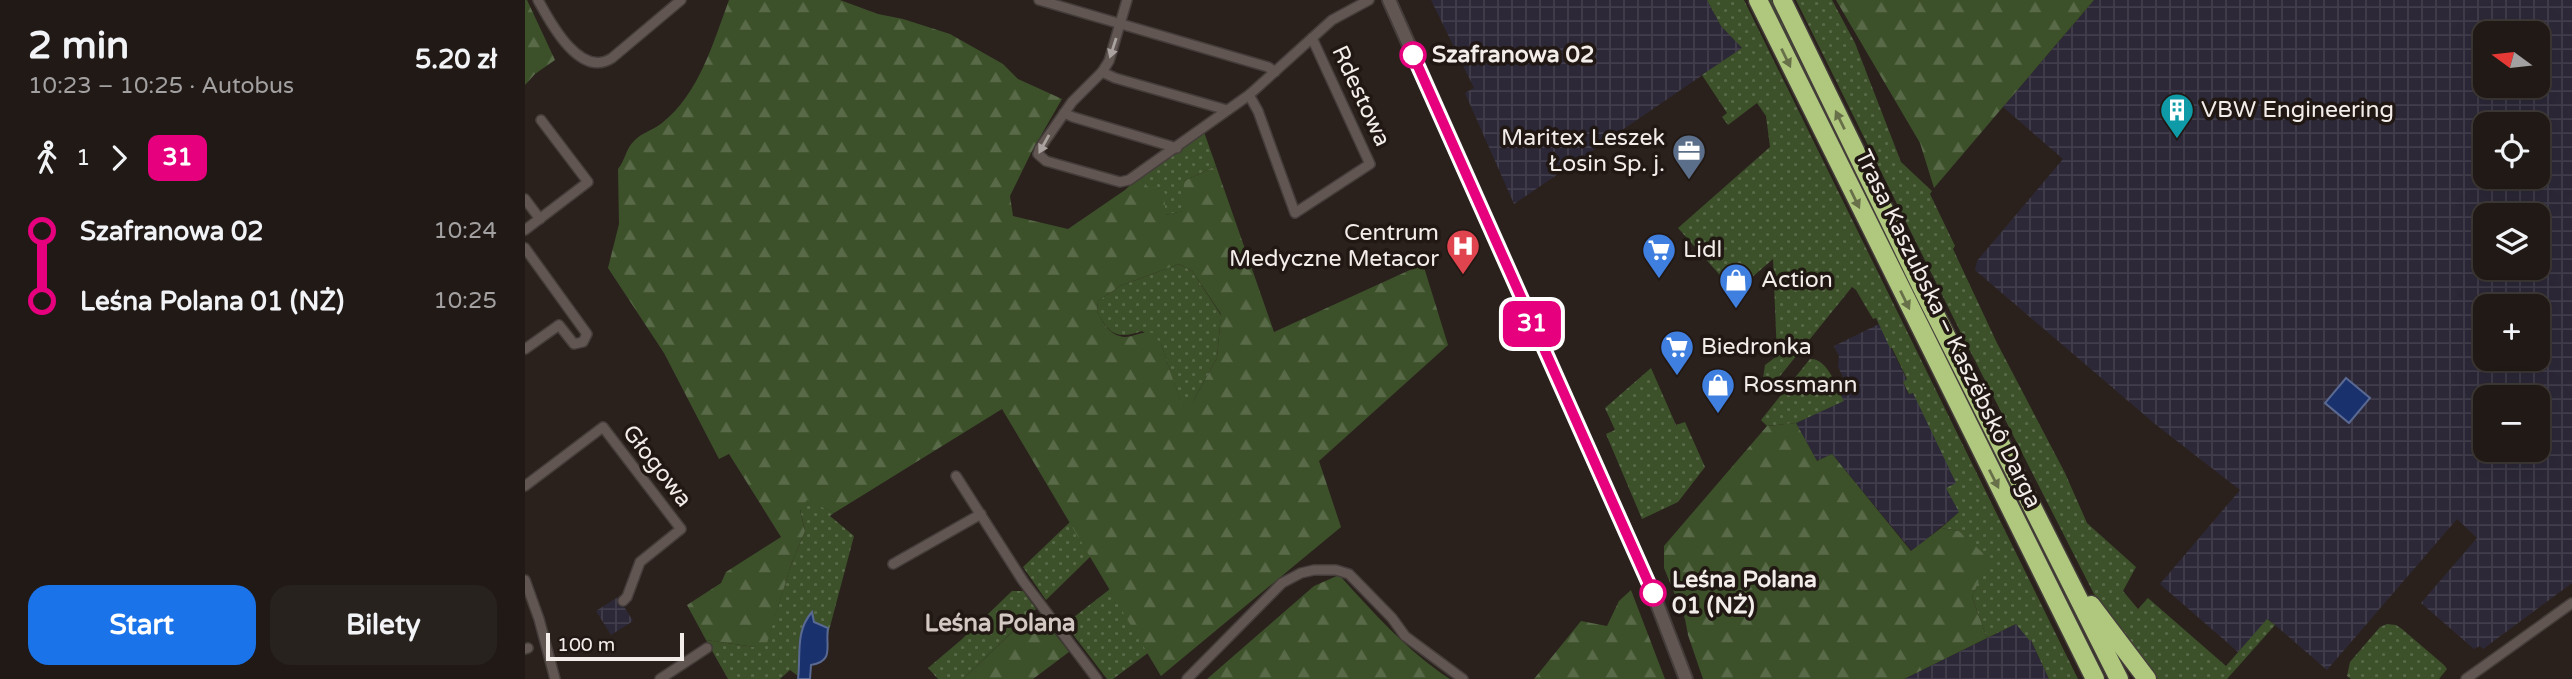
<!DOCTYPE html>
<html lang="pl">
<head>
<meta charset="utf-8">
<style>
	:root { --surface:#201916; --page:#28221f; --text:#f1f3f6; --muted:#a2a0a1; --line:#3d3835; --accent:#1a73e8 }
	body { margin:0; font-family:"Varela Round",sans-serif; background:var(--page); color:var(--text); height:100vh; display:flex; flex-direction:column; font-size:26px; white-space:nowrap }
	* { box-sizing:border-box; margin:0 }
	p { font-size:23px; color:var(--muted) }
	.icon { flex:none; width:38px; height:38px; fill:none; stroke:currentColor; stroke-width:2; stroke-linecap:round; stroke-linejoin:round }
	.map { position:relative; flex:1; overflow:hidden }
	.sheet { display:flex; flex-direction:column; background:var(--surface); width:525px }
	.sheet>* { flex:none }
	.badge { padding:0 14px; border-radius:10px; font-size:24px; line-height:46px }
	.needle { width:46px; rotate:285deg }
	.buttons { position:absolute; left:1948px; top:21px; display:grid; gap:14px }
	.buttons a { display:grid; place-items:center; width:77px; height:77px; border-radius:14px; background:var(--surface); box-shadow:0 7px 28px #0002,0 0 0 2px var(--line); font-size:35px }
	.scale { position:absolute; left:21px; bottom:18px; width:138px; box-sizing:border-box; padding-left:7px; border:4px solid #f3edea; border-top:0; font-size:19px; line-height:24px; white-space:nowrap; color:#f3edea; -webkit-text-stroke:5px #211814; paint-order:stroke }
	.map>.badge { position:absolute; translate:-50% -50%; box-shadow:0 0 0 4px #fff }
	.legs { display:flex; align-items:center; gap:10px; height:77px; padding:0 28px; font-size:23px }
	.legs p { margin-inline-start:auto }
	.overview { display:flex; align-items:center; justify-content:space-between; height:119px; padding:0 28px }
	h1 { font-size:38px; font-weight:700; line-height:52px }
	.button { display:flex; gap:14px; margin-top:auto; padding:14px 28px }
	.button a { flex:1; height:80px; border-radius:21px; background:var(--accent); color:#fff; font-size:28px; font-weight:700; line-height:80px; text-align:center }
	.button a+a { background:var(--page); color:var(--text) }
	ul { padding:0 28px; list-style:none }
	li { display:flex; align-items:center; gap:24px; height:70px; font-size:26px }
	li i { display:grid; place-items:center; width:10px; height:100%; margin:0 9px; background:currentColor }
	li i::after { content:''; width:18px; height:18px; margin:-9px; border:5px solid; border-radius:50%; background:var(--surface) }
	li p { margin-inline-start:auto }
	li:first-child i { background:linear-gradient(#0000 50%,currentColor 0) }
	li:last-child i { background:linear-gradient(currentColor 50%,#0000 0) }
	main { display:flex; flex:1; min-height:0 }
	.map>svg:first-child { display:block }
	.industrial { fill:url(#industrial-grid); fill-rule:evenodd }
	.grass { fill:url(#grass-dots) }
	.forest { fill:url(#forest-firs); fill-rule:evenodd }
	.water { fill:#19316d; stroke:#5a6992; stroke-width:2 }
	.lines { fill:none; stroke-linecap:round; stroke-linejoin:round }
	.minor-casing { stroke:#443d3a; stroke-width:12 }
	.tertiary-casing { stroke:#443d3a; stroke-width:16 }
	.motorway-casing { stroke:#443d3a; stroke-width:21 }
	.minor { stroke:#615652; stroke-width:9 }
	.tertiary { stroke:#615652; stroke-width:12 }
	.motorway { stroke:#afc87e; stroke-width:18 }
	.oneway { fill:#aaa29e }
	.oneway2 { fill:#687049 }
	.line-1-casing { stroke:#fff; stroke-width:16 }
	.line-1 { stroke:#e6007e; stroke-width:10 }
	.stop-1-dot { fill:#fff; stroke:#e6007e; stroke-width:3.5 }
	.labels { text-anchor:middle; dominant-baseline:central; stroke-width:7; stroke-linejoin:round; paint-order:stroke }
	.stop-label { font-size:23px; font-weight:bold; fill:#f3edea; stroke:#211814; text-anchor:start }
	.street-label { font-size:23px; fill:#f3edea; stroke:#211814 }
	.poi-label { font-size:23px; fill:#f3edea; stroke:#211814; text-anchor:start }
	.neighbourhood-label { font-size:24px; font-weight:bold; fill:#d4c8c2; stroke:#211814 }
</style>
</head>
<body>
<main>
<section class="sheet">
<div class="overview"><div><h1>2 min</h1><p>10:23 – 10:25 · Autobus</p></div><b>5.20 zł</b></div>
<div class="legs"><svg class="icon" aria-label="walk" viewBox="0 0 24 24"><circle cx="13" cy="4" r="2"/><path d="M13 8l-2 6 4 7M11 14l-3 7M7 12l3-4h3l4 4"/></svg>1<svg class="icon" aria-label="forward" viewBox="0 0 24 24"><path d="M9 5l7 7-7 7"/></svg><b class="badge" style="background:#e6007e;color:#fff">31</b></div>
<ul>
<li><i style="color:#e6007e"></i><b>Szafranowa 02</b><p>10:24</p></li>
<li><i style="color:#e6007e"></i><b>Leśna Polana 01 (NŻ)</b><p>10:25</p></li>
</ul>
<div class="button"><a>Start</a><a>Bilety</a></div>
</section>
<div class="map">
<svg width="2047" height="679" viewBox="0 0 2047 679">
	<defs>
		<pattern id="industrial-grid" width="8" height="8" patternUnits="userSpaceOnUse" patternTransform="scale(1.75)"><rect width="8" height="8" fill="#2c2838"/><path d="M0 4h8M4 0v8" fill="none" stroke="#413d4b"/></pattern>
		<pattern id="grass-dots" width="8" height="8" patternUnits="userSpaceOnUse" patternTransform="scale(1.75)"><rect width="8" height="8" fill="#3c512a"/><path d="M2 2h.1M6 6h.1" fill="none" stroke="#596a49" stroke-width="1.8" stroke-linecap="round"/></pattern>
		<pattern id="forest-firs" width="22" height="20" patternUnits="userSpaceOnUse" patternTransform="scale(1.75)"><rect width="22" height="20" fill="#3c512a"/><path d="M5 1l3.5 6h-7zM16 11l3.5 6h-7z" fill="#596a49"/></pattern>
	</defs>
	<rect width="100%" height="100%" fill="#2a211d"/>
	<!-- industrial -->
	<g class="industrial">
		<path d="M906,0h276l14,26 21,22 -228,156 -49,-111 9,-5z"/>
		<path d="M1569,0h478v583l-89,66 -3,-3 -6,3 -53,-46 56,-65 -20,-19 -130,151 -59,-51 -30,33 -78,-68 80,-94 -85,-66 -180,-154 2,-9 86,-102 -60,-52zM1960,33h52v53h-52zM1960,124h52v53h-52zM1960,215h52v53h-52zM1960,306h52v53h-52zM1960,397h52v53h-52z"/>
		<path d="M1354,324l28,56 -4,2 5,12 5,-2 44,91 2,29 -47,39 -80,-97 -15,7 -21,-38 47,-22 -2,-5 9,-5 -12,-24 1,-11 -5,-10z"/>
		<path d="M93,597l15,24 -22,14 -15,-24z"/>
		<path d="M1491,624l15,16 18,39h-145z"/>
	</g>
	<!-- grass -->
	<g class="grass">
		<path d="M1182,0h37l334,679h-29l-18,-39h-2l-13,-16 -29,14 -15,-41 15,-37 -28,-29 -18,-3 18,-16 -13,-24 10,-5 -43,-90 -4,1 -6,-12 4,-3 -15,-31h-2l-14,-30 -3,1 -17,-29 -4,-3 -84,104 -6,-6 3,-20 12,-9 -4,-97 -38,33 -57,-64 92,-81 -4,-31 -9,-13 -29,22 -6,-8 5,-4 -25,-38 40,-27 -21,-22z"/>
		<path d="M1242,0h6l250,505 -5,3z"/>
		<path d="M1271,0h36l23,43 46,119 31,29 -2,3 25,52 -2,3 44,94 68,130 22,50 49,44 -13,24 15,18 10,-11 78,68 41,-47 8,6 -48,54h-74l-59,-85 -129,-253z"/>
		<path d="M679,132l12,34 -32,15v30l-19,4 -16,-26 -10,-12z"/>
		<path d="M654,264l13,7 29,44 -4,43 -25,45 -11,1 -20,-60 -19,-13c-25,9 -34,3 -45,-20l1,-10 22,-15z"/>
		<path d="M1285,359c18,-1 26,28 34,42l-48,22 -29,3 -6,-6z"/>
		<path d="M1126,368l25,57 9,-3 20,45 -27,35 -36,17 -36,-85 9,-4 -10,-22z"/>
		<path d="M282,499l27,14 -4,3 24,20 -27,102v-11h-6l-8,-7 -13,15c2,11 -1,29 -2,41l-8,-6 -10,9h-52l-22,-39 49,7 15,-15 22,-70 13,-31 -5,-22z"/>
		<path d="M545,522l21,34 -45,44 -23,-33z"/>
		<path d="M585,589l38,64 -35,26h-6l-42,-55z"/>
		<path d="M487,591h11l13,18 -73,70h-25l-10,-11 33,-28z"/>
		<path d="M1862,624l9,1 6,4 42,36 3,4 -8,10h-88l-4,-3 3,-14 30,-35z"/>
	</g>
	<!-- forest -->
	<g class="forest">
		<path d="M0,0h2l28,60 -20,14 -10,11z"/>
		<path d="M204,0h111l38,14 25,5 47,15 53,30 15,15 44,20 -30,52 -22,45 3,20 55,13 57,-39 14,-13 10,11 10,-1 6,6v22l18,-4 1,-30 32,-15 58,166 149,-68 25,81 -129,116 22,66 -180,149 -159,-267 -168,104 -27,-13 -7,10 5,21 -13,31 -25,81 -12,4 -49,-7 -19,-35 34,-22 5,-11 55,-35 -52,-83 -10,5 -55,-106 -56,-85 11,-44 -1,-55c7,-8 8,-21 16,-28 7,-8 19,-11 28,-18 37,-29 51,-80 67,-123zM654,264l13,7 29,43 -4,44 -25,45h-11l-20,-59 -8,-11c-14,-2 -18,4 -28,4 -15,-1 -22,-14 -28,-26l1,-10 22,-15z"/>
		<path d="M1311,0h258l-160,188 -14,-45z"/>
		<path d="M1271,423l21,38 15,-7 79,97 30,-23 18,3 27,25 2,4 -16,37 15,41 -83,41h-201l-15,-44 -3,-16 -21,-51v-22l103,-120z"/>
		<path d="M814,575c35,38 68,76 111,104h-243l107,-93z"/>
		<path d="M1106,590l34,89h-131l47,-58 26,5 12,-25z"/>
		<path d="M517,617l27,35 -36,27h-70l63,-60z"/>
	</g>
	<!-- water -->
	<g class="water">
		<path d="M1821,378l24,20 -21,25 -24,-20z"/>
		<path d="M287,612l2,10 14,6c-3,18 7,33 -17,37l-1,14h-12c3,-24 -3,-48 14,-67z"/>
	</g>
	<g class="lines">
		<!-- minor casing -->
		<g class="minor-casing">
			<g id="minor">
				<path d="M13,0c12,22 42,79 74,58l69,-58"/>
				<path d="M514,0l229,67 7,5"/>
				<path d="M602,0l-18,61 -7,11 -30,30 -32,46 -2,6 8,7 74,21 9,-2 120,-85 83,-75 37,-20"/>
				<path d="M577,72l13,6 112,32"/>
				<path d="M724,95l9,16 37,102 75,-49 -58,-126"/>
				<path d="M539,113l9,4 104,31"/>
				<path d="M0,199l15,20"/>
				<path d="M0,230l63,-48 -47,-62"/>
				<path d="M0,248l62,86 -4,8 -9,2 -15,-19 -34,24"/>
				<path d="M431,476l67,105 74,98"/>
				<path d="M0,486l78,-59 78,102 -41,33 -13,35 -4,4"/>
				<path d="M368,564l88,-50"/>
				<path d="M0,580l14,39 16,60"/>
				<path d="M0,649l3,-1"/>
				<path d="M135,679l47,-31"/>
				<path d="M662,679l95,-96 19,-10 13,-3h22l13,4 43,44 13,18 58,43"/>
				<path d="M1941,679l106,-76"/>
			</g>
		</g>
		<!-- tertiary casing -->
		<g class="tertiary-casing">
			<path id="tertiary" d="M864,0l264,593 33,86"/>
		</g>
		<!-- motorway casing -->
		<g class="motorway-casing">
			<g id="motorway">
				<path d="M1233,0l337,679"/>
				<path d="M1257,0l142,292 195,387"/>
				<path d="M1566,605l56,74"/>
			</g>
		</g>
		<!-- minor -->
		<use href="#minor" class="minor"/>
		<!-- tertiary -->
		<use href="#tertiary" class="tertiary"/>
		<!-- motorway -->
		<use href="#motorway" class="motorway"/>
	</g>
	<!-- one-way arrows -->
	<defs><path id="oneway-solid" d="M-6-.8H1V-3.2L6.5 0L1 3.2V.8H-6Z" transform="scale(1.75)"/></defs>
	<g class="oneway">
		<use href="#oneway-solid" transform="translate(588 48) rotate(108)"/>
		<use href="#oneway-solid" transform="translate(519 144) rotate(119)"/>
	</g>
	<g class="oneway2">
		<use href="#oneway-solid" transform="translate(1261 58) rotate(64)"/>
		<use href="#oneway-solid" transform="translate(1315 120) rotate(-116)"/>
		<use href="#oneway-solid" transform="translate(1330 199) rotate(64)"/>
		<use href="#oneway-solid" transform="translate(1380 300) rotate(64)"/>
		<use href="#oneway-solid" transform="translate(1469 479) rotate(63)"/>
	</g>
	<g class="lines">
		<!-- line-1 casing -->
		<g class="line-1-casing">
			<path id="line-1" d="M888,55l240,538"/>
		</g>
		<!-- line-1 -->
		<use href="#line-1" class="line-1"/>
	</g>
	<!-- icons -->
	<defs>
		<g id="building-pin" transform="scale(1.75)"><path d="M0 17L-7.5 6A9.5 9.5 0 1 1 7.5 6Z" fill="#0f9aa8" stroke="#211814"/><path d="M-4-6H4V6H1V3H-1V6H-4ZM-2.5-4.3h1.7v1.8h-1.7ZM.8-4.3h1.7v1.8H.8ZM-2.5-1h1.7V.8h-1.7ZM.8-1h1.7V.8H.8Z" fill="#fff"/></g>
		<g id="office-pin" transform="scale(1.75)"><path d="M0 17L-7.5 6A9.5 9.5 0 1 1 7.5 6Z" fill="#5c6f8a" stroke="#211814"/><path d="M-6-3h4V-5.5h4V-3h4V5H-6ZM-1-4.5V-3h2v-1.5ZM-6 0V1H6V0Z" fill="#fff"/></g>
		<g id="hospital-pin" transform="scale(1.75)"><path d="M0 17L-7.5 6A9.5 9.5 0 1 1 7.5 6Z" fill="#e0444e" stroke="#211814"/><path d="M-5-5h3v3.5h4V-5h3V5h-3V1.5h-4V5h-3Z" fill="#fff"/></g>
		<g id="supermarket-pin" transform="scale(1.75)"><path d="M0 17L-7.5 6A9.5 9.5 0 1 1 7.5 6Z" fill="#3f7fe0" stroke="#211814"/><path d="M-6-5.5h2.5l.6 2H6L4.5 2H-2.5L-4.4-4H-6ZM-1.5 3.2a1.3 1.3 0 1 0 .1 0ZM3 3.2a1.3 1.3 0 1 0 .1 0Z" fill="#fff"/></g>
		<g id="shop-pin" transform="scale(1.75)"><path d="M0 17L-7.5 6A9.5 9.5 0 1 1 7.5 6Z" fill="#3f7fe0" stroke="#211814"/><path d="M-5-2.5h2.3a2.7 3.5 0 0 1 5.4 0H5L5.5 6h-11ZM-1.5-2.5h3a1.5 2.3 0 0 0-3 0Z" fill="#fff"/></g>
	</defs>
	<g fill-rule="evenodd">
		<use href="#building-pin" x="1652" y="110"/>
		<use href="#office-pin" x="1164" y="151"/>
		<use href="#hospital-pin" x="938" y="246"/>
		<use href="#supermarket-pin" x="1134" y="250"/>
		<use href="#shop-pin" x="1211" y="280"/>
		<use href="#supermarket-pin" x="1152" y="347"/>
		<use href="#shop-pin" x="1193" y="385"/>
	</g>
	<!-- markers -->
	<g class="stop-1-dot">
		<circle cx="888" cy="55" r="12"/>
		<circle cx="1128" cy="593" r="12"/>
	</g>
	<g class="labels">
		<!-- stop labels -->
		<g class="stop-label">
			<text x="907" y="55">Szafranowa 02</text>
			<text x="1147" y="580">Leśna Polana<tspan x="1147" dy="26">01 (NŻ)</tspan></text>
		</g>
		<!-- street labels -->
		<g class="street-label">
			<text transform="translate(836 96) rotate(65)">Rdestowa</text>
			<text transform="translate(1423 329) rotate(64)">Trasa Kaszubska – Kaszëbskô Darga</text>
			<text transform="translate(132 466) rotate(52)">Głogowa</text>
		</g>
		<!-- poi labels -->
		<g class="poi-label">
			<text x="1676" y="110">VBW Engineering</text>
			<text x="1140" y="138" text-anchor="end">Maritex Leszek<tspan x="1140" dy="26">Łosin Sp. j.</tspan></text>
			<text x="914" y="233" text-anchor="end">Centrum<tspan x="914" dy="26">Medyczne Metacor</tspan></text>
			<text x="1158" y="250">Lidl</text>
			<text x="1236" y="280">Action</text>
			<text x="1176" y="347">Biedronka</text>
			<text x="1218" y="385">Rossmann</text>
		</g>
		<!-- neighbourhood labels -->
		<g class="neighbourhood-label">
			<text x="475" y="623">Leśna Polana</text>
		</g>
	</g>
</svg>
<div class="buttons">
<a><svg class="needle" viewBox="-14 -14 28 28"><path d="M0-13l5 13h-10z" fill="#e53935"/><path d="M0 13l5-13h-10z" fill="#a2a0a1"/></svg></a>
<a><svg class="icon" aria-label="locate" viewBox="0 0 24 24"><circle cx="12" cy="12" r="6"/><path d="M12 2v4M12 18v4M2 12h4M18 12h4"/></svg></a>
<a><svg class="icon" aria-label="layers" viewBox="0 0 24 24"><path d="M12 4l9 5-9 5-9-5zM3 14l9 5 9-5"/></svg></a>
<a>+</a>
<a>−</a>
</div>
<div class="scale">100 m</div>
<b class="badge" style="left:1007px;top:324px;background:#e6007e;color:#fff">31</b>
</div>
</main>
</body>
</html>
